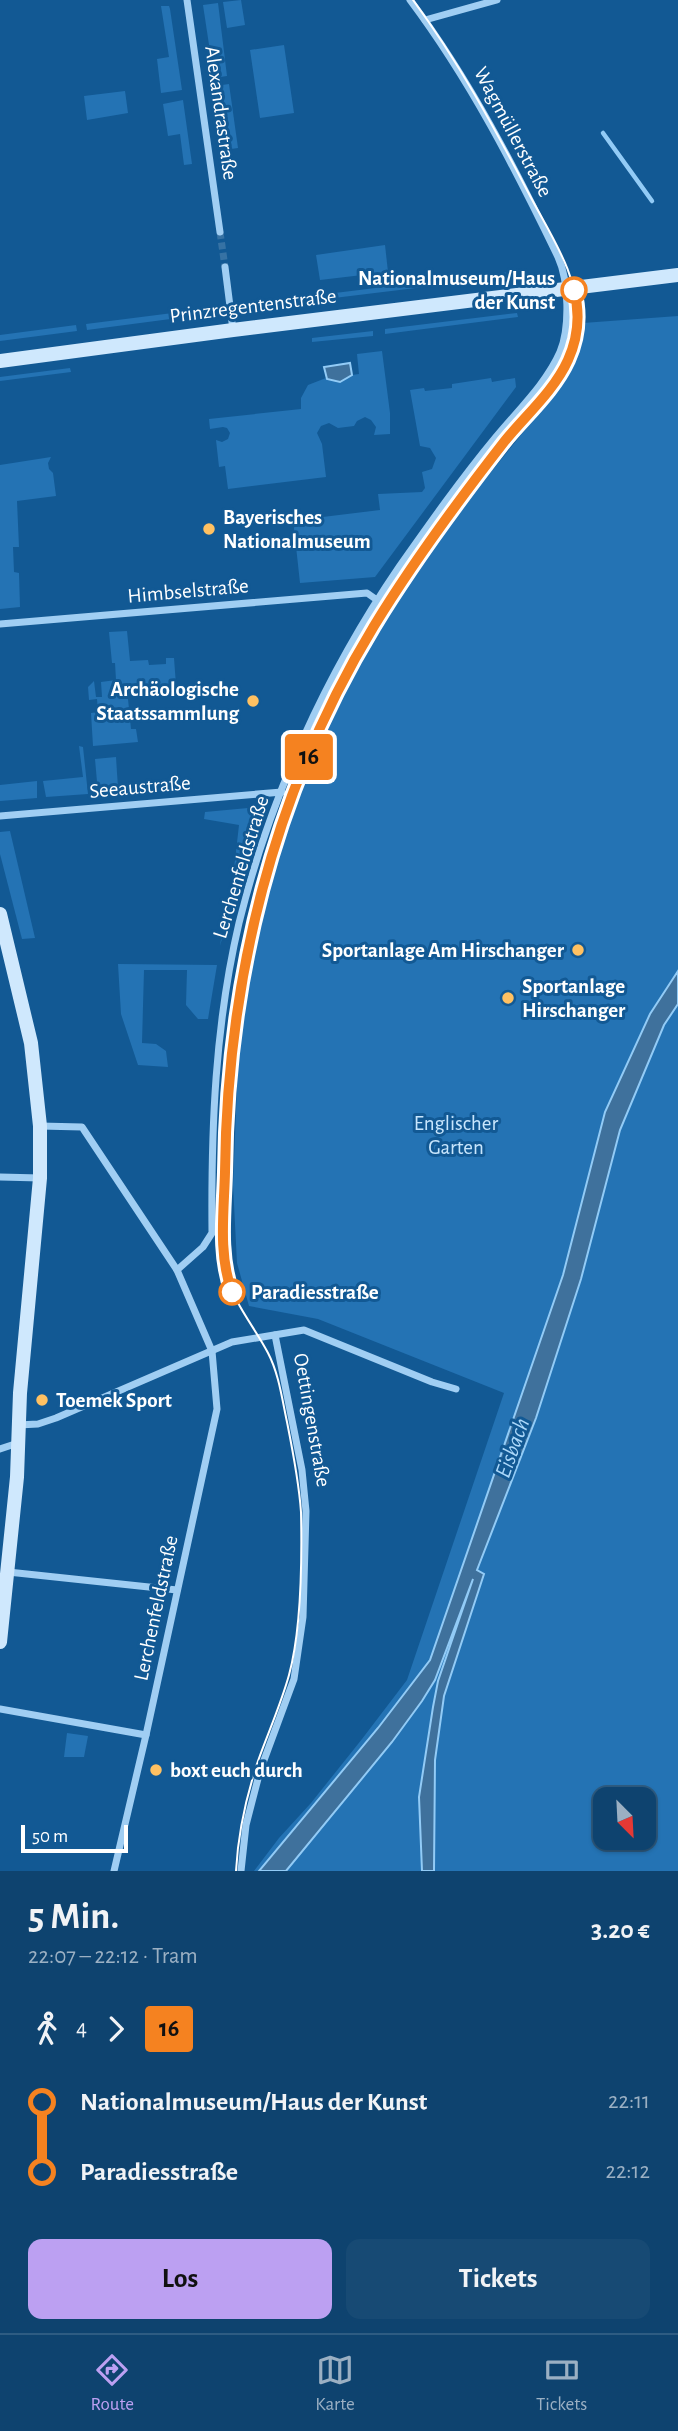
<!DOCTYPE html>
<html lang="de">
<head>
<meta charset="utf-8">
<style>
	:root { --surface:#0e436f; --page:#174a74; --text:#f1f3f6; --muted:#9bb0c3; --line:#2e5c82; --accent:#bca0f2 }
	body { margin:0; font-family:"Alegreya Sans",sans-serif; background:var(--page); color:var(--text); height:100vh; display:flex; flex-direction:column; font-size:26px; white-space:nowrap }
	* { box-sizing:border-box; margin:0 }
	p { font-size:23px; color:var(--muted) }
	.icon { flex:none; width:38px; height:38px; fill:none; stroke:currentColor; stroke-width:2; stroke-linecap:round; stroke-linejoin:round }
	.map { position:relative; height:1871px; overflow:hidden }
	.sheet { display:flex; flex-direction:column; background:var(--surface); flex:1 }
	.sheet>* { flex:none }
	.badge { padding:0 14px; border-radius:5px; font-size:24px; line-height:46px }
	.needle { width:46px; rotate:156deg }
	.fabs { position:absolute; left:593px; top:1787px; display:grid; gap:14px }
	.fabs a { display:grid; place-items:center; width:63px; height:63px; border-radius:14px; background:var(--surface); box-shadow:0 2px 5px #0004,0 0 0 2px var(--line); font-size:35px }
	.scale { position:absolute; left:21px; bottom:18px; width:107px; box-sizing:border-box; padding-left:7px; border:4px solid #fff; border-top:0; font-size:19px; line-height:24px; white-space:nowrap; color:#fff; -webkit-text-stroke:5px #125994; paint-order:stroke }
	.map>.badge { position:absolute; translate:-50% -50%; box-shadow:0 0 0 4px #fff }
	.legs { display:flex; align-items:center; gap:10px; height:77px; padding:0 28px; font-size:23px }
	.legs p { margin-inline-start:auto }
	.headline { display:flex; align-items:center; justify-content:space-between; height:119px; padding:0 28px }
	h1 { font-size:38px; font-weight:700; line-height:52px }
	.button { display:flex; gap:14px; margin-top:auto; padding:14px 28px }
	.button a { flex:1; height:80px; border-radius:14px; background:var(--accent); color:#111; font-size:28px; font-weight:700; line-height:80px; text-align:center }
	.button a+a { background:var(--page); color:var(--text) }
	ul { padding:0 28px; list-style:none }
	li { display:flex; align-items:center; gap:24px; height:70px; font-size:26px }
	li i { display:grid; place-items:center; width:10px; height:100%; margin:0 9px; background:currentColor }
	li i::after { content:''; width:18px; height:18px; margin:-9px; border:5px solid; border-radius:50%; background:var(--surface) }
	li p { margin-inline-start:auto }
	li:first-child i { background:linear-gradient(#0000 50%,currentColor 0) }
	li:last-child i { background:linear-gradient(currentColor 50%,#0000 0) }
	.dock { display:flex; justify-content:space-around; align-items:center; height:98px; border-top:2px solid var(--line); background:var(--surface); font-size:19px; color:var(--muted) }
	.dock a { display:grid; justify-items:center; gap:4px }
	.dock .selected { color:var(--accent) }
	.map>svg:first-child { display:block }
	.green { fill:#2473b4; fill-rule:evenodd }
	.water { fill:#3f719c; stroke:#92cbf6; stroke-width:2 }
	.lines { fill:none; stroke-linecap:round; stroke-linejoin:round }
	.stream { stroke:#92cbf6; stroke-width:4.5 }
	.minor-tunnel { stroke:#3672a4; stroke-width:7; stroke-dasharray:7 3.5; stroke-linecap:butt }
	.minor { stroke:#a0cef3; stroke-width:7 }
	.secondary { stroke:#cfe8fd; stroke-width:14 }
	.tram { stroke:#fff; stroke-width:2 }
	.line-1-casing { stroke:#fff; stroke-width:16 }
	.line-1 { stroke:#f58220; stroke-width:10 }
	.stop-1-dot { fill:#fff; stroke:#f58220; stroke-width:3.5 }
	.poi-dot { fill:#ffc162; stroke:#125994; stroke-width:2.5 }
	.labels { text-anchor:middle; dominant-baseline:central; stroke-width:6; stroke-linejoin:round; paint-order:stroke }
	.street-label { font-size:21px; fill:#fff; stroke:#125994 }
	.stop-label { font-size:21px; font-weight:bold; fill:#fff; stroke:#125994; text-anchor:end }
	.poi-label { font-size:21px; font-weight:bold; fill:#fff; stroke:#125994; text-anchor:start }
	.park-label { font-size:21px; fill:#c8e6fd; stroke:#125994 }
	.water-label { font-size:23px; font-style:italic; fill:#acd8fa; stroke:#125994 }
</style>
</head>
<body>
<div class="map">
<svg width="678" height="1871" viewBox="0 0 678 1871">
	<rect width="100%" height="100%" fill="#125994"/>
	<!-- green -->
	<g class="green">
		<path d="M241,0l4,25 -18,3 -4,-26z"/>
		<path d="M218,3l9,73 -13,2 -11,-73z"/>
		<path d="M161,6h8l1,3 12,81 -21,3 -4,-34 12,-2z"/>
		<path d="M284,45l10,68 -34,5 -10,-68z"/>
		<path d="M229,84l9,64 -14,2 -9,-64z"/>
		<path d="M125,91l3,22 -41,7 -3,-24z"/>
		<path d="M183,100l9,64 -8,1 -4,-31 -12,2 -5,-32z"/>
		<path d="M385,245l3,27 -68,8 -4,-25z"/>
		<path d="M519,271v5l-63,7v-5z"/>
		<path d="M424,282v5l-181,22 -5,-4z"/>
		<path d="M220,307l-4,6 -129,17 -1,-6z"/>
		<path d="M517,313l1,4 -133,17v-5z"/>
		<path d="M678,316v1555h-424l25,-33 32,-35 51,-64 45,-59 97,-287 -186,-74 -69,-13 -12,-43 -4,-78 6,-148 10,-75 26,-96 28,-86 47,-107 79,-124 133,-165 16,-33 5,-28zM606,1799h38v39h-38z"/>
		<path d="M76,325l1,6 -77,10v-6z"/>
		<path d="M373,331v5l-61,6v-4z"/>
		<path d="M382,351l8,62v21l-16,1 2,-8 -5,-7 -6,-3 -8,4 -3,5 -16,2 -9,-5 -8,3 -4,7 5,11 4,33 -98,12 -3,-23 -6,1 -3,-27 6,2 6,-3 2,-6 -3,-5 -4,-1 -13,2 -1,-10 92,-10v-11l7,-13 18,-7 -2,-11 26,-4 2,12 7,-1 -2,-20z"/>
		<path d="M70,368l1,4 -71,9v-4z"/>
		<path d="M491,378l1,4 23,-4 1,9 -141,190 -75,6 -6,-55 4,-8 82,-10 -2,-16 44,-2 3,-4 -3,-16 10,-3 4,-11 -6,-10 -10,-2 -10,-56 14,-2 1,3 27,-3v-4z"/>
		<path d="M51,457l-3,6 1,6 4,4 3,23 -39,5 2,46h-6l1,25 5,1 1,34 -20,2v-144z"/>
		<path d="M127,631l3,30 18,-1 1,5 17,-1v-6h8l2,27 -49,4 4,40h5l2,13 -45,4 -2,-33 7,-1 -1,-13 -8,1 -1,-13 6,-6 2,16h6l-1,-15 15,-2 -1,-17h-3l-3,-31z"/>
		<path d="M79,746l4,1 5,47 -42,3 -3,-16 40,-4z"/>
		<path d="M116,757l2,31 -20,5 -3,-34z"/>
		<path d="M37,781v17l-37,3v-16z"/>
		<path d="M248,808l4,1 1,12 -33,125 6,-42h4l9,-79 -35,-6 1,-7z"/>
		<path d="M10,831l25,107 -13,1 -22,-85v-22z"/>
		<path d="M118,964l99,1 -9,54h-10l-12,-14 1,-35h-43l-2,73 14,1 10,7 2,16 -30,-2 -17,-51z"/>
		<path d="M67,1733l21,3 -4,21h-20z"/>
	</g>
	<!-- water -->
	<g class="water">
		<path d="M350,363l2,12 -12,7 -13,-3 -3,-12z"/>
		<path d="M678,971v33l-14,21 -44,105 -39,149 -45,139 -59,152 7,4 -40,122 -9,64 -1,111h-12l-3,-74 14,-90 5,-26 35,-102 -38,101 -13,21 -30,41 -106,129h-27l119,-143 52,-68 133,-385 42,-163 45,-98z"/>
	</g>
	<g class="lines">
		<!-- stream -->
		<path class="stream" d="M603,133l49,68"/>
		<!-- minor-tunnel -->
		<path class="minor-tunnel" d="M220,232l5,35"/>
		<!-- minor -->
		<g class="minor">
			<path d="M187,0l33,232"/>
			<path d="M425,20l72,-20"/>
			<path d="M225,267l8,63"/>
			<path d="M0,624l367,-31 10,7"/>
			<path d="M0,816l282,-24"/>
			<path d="M40,1126l42,1 95,143 35,81 5,58 -71,326 -32,136"/>
			<path d="M0,1177l40,1"/>
			<path d="M177,1270l26,-23 9,-14c-1,-104 3,-208 27,-310 31,-126 87,-249 160,-356 31,-44 62,-88 96,-129 22,-27 51,-54 65,-86 10,-24 9,-71 -2,-95 -43,-89 -88,-177 -148,-257"/>
			<path d="M18,1425l20,-1 18,-6 176,-76 72,-12 128,52 24,7"/>
			<path d="M0,1449l18,-6"/>
			<path d="M8,1572l169,18"/>
			<path d="M0,1709l146,26"/>
			<path d="M241,1871l5,-46 14,-54 34,-92 9,-62 3,-106 -4,-41 -27,-135"/>
		</g>
		<!-- secondary -->
		<g class="secondary">
			<path d="M0,361l233,-31 445,-55"/>
			<path d="M0,914l31,129 9,83v52l-20,215 -3,84 -17,165"/>
		</g>
		<!-- tram -->
		<path class="tram" d="M236,1871c2,-38 10,-74 22,-110 10,-28 23,-57 31,-86 12,-44 13,-117 12,-163 -2,-30 -8,-60 -14,-90 -5,-23 -8,-48 -19,-69 -14,-27 -35,-50 -42,-81 -6,-25 -2,-55 -1,-81 1,-110 11,-216 43,-322 25,-84 60,-168 106,-243 38,-63 84,-124 130,-183 28,-37 69,-70 73,-119 4,-47 -28,-91 -49,-132 -35,-67 -70,-131 -115,-192"/>
	</g>
	<g class="lines">
		<!-- line-1 casing -->
		<g class="line-1-casing">
			<path id="line-1" d="M232,1292c-14,-38 -8,-80 -7,-120 2,-192 48,-380 149,-546 39,-64 84,-125 130,-184 21,-26 50,-51 64,-82 10,-22 12,-47 6,-70"/>
		</g>
		<!-- line-1 -->
		<use href="#line-1" class="line-1"/>
	</g>
	<!-- markers -->
	<g class="stop-1-dot">
		<circle cx="574" cy="290" r="12"/>
		<circle cx="232" cy="1292" r="12"/>
	</g>
	<g class="poi-dot">
		<circle cx="209" cy="529" r="7"/>
		<circle cx="253" cy="701" r="7"/>
		<circle cx="578" cy="950" r="7"/>
		<circle cx="508" cy="998" r="7"/>
		<circle cx="42" cy="1400" r="7"/>
		<circle cx="156" cy="1770" r="7"/>
	</g>
	<g class="labels">
		<!-- street labels -->
		<g class="street-label">
			<text transform="translate(221 113) rotate(82)">Alexandrastraße</text>
			<text transform="translate(513 132) rotate(62)">Wagmüllerstraße</text>
			<text transform="translate(253 306) rotate(-7)">Prinzregentenstraße</text>
			<text transform="translate(188 591) rotate(-5)">Himbselstraße</text>
			<text transform="translate(140 787) rotate(-5)">Seeaustraße</text>
			<text transform="translate(241 867) rotate(-73)">Lerchenfeldstraße</text>
			<text transform="translate(312 1420) rotate(80)">Oettingenstraße</text>
			<text transform="translate(156 1608) rotate(-78)">Lerchenfeldstraße</text>
		</g>
		<!-- stop labels -->
		<g class="stop-label">
			<text x="555" y="278">Nationalmuseum/Haus<tspan x="555" dy="24">der Kunst</tspan></text>
			<text x="251" y="1292" text-anchor="start">Paradiesstraße</text>
		</g>
		<!-- poi labels -->
		<g class="poi-label">
			<text x="223" y="517">Bayerisches<tspan x="223" dy="24">Nationalmuseum</tspan></text>
			<text x="239" y="689" text-anchor="end">Archäologische<tspan x="239" dy="24">Staatssammlung</tspan></text>
			<text x="564" y="950" text-anchor="end">Sportanlage Am Hirschanger</text>
			<text x="522" y="986">Sportanlage<tspan x="522" dy="24">Hirschanger</tspan></text>
			<text x="56" y="1400">Toemek Sport</text>
			<text x="170" y="1770">boxt euch durch</text>
		</g>
		<!-- park labels -->
		<g class="park-label">
			<text x="456" y="1123">Englischer<tspan x="456" dy="24">Garten</tspan></text>
		</g>
		<!-- water labels -->
		<g class="water-label">
			<text transform="translate(513 1448) rotate(-70)">Eisbach</text>
		</g>
	</g>
</svg>
<div class="fabs">
<a><svg class="needle" viewBox="-14 -14 28 28"><path d="M0-13l5 13h-10z" fill="#e53935"/><path d="M0 13l5-13h-10z" fill="#9bb0c3"/></svg></a>
</div>
<div class="scale">50 m</div>
<b class="badge" style="left:309px;top:757px;background:#f58220;color:#111">16</b>
</div>
<section class="sheet">
<div class="headline"><div><h1>5 Min.</h1><p>22:07 – 22:12 · Tram</p></div><b>3.20 €</b></div>
<div class="legs"><svg class="icon" aria-label="walk" viewBox="0 0 24 24"><circle cx="13" cy="4" r="2"/><path d="M13 8l-2 6 4 7M11 14l-3 7M7 12l3-4h3l4 4"/></svg>4<svg class="icon" aria-label="forward" viewBox="0 0 24 24"><path d="M9 5l7 7-7 7"/></svg><b class="badge" style="background:#f58220;color:#111">16</b></div>
<ul>
<li><i style="color:#f58220"></i><b>Nationalmuseum/Haus der Kunst</b><p>22:11</p></li>
<li><i style="color:#f58220"></i><b>Paradiesstraße</b><p>22:12</p></li>
</ul>
<div class="button"><a>Los</a><a>Tickets</a></div>
</section>
<nav class="dock">
<a class="selected"><svg class="icon" aria-label="directions" viewBox="0 0 24 24"><path d="M12 3l9 9-9 9-9-9zM9 14v-3h6M13 9l2 2-2 2"/></svg>Route</a>
<a><svg class="icon" aria-label="map" viewBox="0 0 24 24"><path d="M3 6l6-2 6 2 6-2v14l-6 2-6-2-6 2zM9 4v14M15 6v14"/></svg>Karte</a>
<a><svg class="icon" aria-label="tickets" viewBox="0 0 24 24"><path d="M3 7h18v10H3zM15 7v10"/></svg>Tickets</a>
</nav>
</body>
</html>
